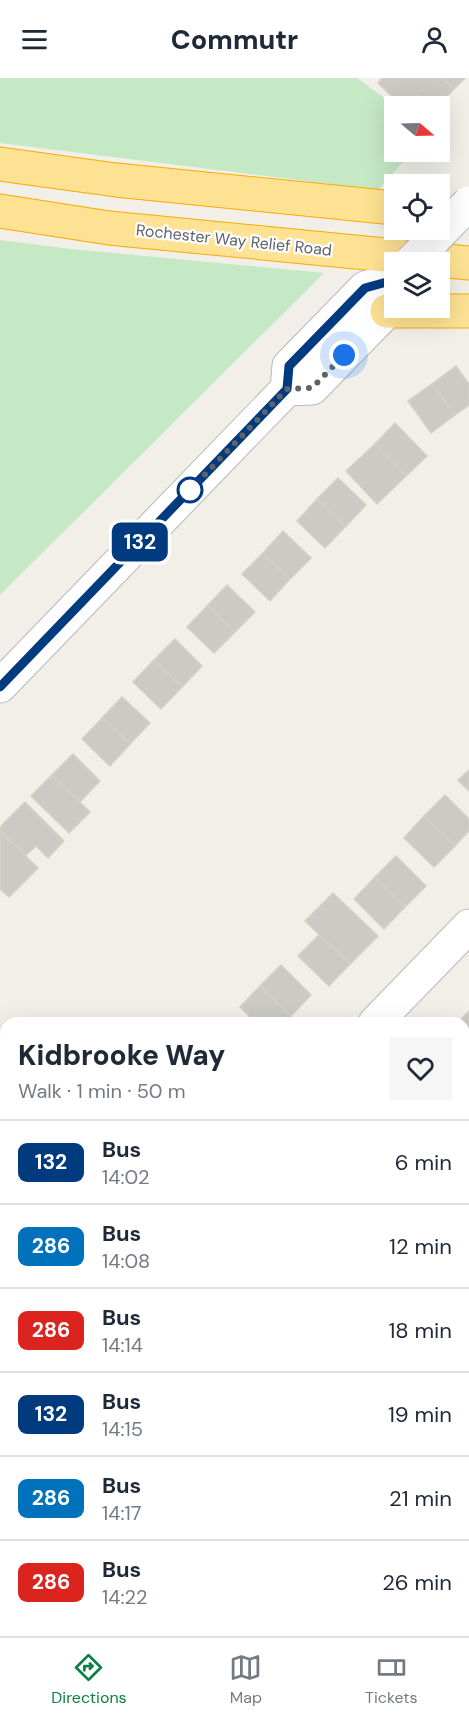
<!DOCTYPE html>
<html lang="en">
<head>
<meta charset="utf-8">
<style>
	:root { --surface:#fff; --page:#f6f6f7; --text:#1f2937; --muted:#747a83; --line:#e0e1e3; --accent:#0b8043 }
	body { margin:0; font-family:"DM Sans",sans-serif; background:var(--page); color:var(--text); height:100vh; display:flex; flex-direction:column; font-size:22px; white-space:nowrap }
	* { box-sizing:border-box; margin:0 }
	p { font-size:20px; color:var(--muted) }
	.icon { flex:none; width:33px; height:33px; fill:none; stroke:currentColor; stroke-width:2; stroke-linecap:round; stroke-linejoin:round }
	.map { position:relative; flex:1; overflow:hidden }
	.panel { position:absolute; left:0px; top:939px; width:470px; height:620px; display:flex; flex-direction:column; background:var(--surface); border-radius:18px 18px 0 0; box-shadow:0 6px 24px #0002 }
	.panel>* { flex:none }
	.badge { padding:0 12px; border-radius:9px; font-size:21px; line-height:39px }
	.needle { width:39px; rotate:109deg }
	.controls { position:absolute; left:384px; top:18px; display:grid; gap:12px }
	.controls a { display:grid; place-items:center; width:66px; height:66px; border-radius:0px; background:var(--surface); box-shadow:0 6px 24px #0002; font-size:30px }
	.you { position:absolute; width:30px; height:30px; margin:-15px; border:4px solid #fff; border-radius:50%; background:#1a73e8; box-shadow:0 0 0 9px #1a73e833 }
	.map>.badge { position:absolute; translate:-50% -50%; box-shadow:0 0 0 3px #fff }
	.round { display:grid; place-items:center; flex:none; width:63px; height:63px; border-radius:0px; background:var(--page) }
	.overview { display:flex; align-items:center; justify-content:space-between; height:102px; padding:0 18px }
	h1 { font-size:28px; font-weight:800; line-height:45px }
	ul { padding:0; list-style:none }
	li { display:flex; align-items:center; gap:18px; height:84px; padding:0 18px; border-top:2px solid var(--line) }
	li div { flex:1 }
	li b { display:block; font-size:22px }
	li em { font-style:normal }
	li .badge { min-width:66px; font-weight:700; text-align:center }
	header { display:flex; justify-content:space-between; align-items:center; height:78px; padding:0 18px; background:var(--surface); font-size:27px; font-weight:800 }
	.tabs { display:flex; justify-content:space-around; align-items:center; height:84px; border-top:2px solid var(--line); background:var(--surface); font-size:16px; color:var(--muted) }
	.tabs a { display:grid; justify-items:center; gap:3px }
	.tabs .current { color:var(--accent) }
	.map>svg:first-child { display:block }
	.green { fill:#c5e8c5 }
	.building { fill:#cccac5; stroke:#d6d1c6; stroke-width:1.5 }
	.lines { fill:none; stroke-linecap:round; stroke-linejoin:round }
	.minor-casing { stroke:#b5b8bc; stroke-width:35 }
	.highway-casing { stroke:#f9ab00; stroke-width:35 }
	.minor { stroke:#fff; stroke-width:33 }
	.highway { stroke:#fde293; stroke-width:33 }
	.minor-bridge-casing { stroke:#b5b8bc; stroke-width:35; stroke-linecap:butt }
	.minor-bridge { stroke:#fff; stroke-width:33 }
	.line-casing { stroke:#fff; stroke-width:14 }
	.line { stroke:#003b80; stroke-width:9 }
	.walk { stroke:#5f6368; stroke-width:6; stroke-dasharray:0 10.8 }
	.stop-dot { fill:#fff; stroke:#003b80; stroke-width:3 }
	.labels { text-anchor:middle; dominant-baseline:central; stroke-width:4.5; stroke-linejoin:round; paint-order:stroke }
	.street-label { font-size:16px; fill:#5f6368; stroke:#fff }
</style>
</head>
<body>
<header><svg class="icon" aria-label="menu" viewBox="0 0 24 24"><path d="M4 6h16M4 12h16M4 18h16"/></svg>Commutr<svg class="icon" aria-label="person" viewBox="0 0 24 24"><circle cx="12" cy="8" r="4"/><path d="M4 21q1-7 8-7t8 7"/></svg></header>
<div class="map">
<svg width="469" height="1558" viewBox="0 0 469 1558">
	<rect width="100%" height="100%" fill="#f1efe8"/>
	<!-- green -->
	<g class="green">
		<path d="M0,0h357l38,28 -1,46h18l-34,38 -378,-47z"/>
		<path d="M0,162l71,9 253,24 -324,322z"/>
		<path d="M469,1214v344h-206l-1,-5 202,-1v-332z"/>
	</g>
	<!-- building -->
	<g class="building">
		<path d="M382,0h60l12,11 -16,17h-9l-12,-11 -12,11h-3l-24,-23z"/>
		<path d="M442,0h23l-11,11z"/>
		<path d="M456,288l13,18v21l-14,10 -23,-31z"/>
		<path d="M432,306l23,31 -24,18 -23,-32z"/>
		<path d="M395,345l32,33 -21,20 -31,-32z"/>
		<path d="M375,366l31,32 -29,28 -31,-33z"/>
		<path d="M338,400l28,27 -20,21 -29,-27z"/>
		<path d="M317,421l29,27 -21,22 -28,-27z"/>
		<path d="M283,453l28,27 -21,21 -27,-26z"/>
		<path d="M263,475l27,26 -20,22 -28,-27z"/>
		<path d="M227,507l28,27 -20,20 -28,-26z"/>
		<path d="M207,528l28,26 -21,21 -27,-26z"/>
		<path d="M175,561l27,27 -20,21 -28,-27z"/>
		<path d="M154,582l28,27 -21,22 -28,-27z"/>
		<path d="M122,619l28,26 -20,21 -28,-26z"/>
		<path d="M102,640l28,26 -20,22 -28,-27z"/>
		<path d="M73,676l27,27 -20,21 -28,-27z"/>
		<path d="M469,692v21l-11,-11z"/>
		<path d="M52,697l38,37 -21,21 -38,-37z"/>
		<path d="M445,717l24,24v12l-14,15 -31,-30z"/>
		<path d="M25,724l39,39 -16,17 -12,-12 -11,10 -25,-25v-4z"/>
		<path d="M424,738l31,30 -21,21 -30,-29z"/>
		<path d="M0,753l38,37 -29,29 -9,-8z"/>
		<path d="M396,778l30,30 -21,21 -30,-30z"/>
		<path d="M375,799l30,30 -21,22 -30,-30z"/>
		<path d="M333,815l45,43 -28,28 -45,-43z"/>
		<path d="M319,857l31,29 -21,22 -31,-30z"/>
		<path d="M281,887l30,30 -20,21 -31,-30z"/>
		<path d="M260,908l31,30 -7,7h-28l-16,-16z"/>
		<path d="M469,933v36l-5,-6v-18h-7z"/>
		<path d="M464,963l5,6v35l-3,3 -2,-2z"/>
	</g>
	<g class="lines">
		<!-- minor casing -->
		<g class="minor-casing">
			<g id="minor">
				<path d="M287,311l25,-1 75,-77 6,-29"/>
				<path d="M0,608l287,-297 2,-23 76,-78 29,-8"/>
				<path d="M375,945l94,-97"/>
				<path d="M0,1334l6,-6"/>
				<path d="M0,1432l3,6 3,34"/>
				<path d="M13,1552v6"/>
			</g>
		</g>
		<!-- highway casing -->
		<g class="highway-casing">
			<g id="highway">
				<path d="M0,86l116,16 278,28"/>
				<path d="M0,133l109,17 360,35"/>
				<path d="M387,233h82"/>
			</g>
		</g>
		<!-- minor -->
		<use href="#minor" class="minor"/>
		<!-- highway -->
		<use href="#highway" class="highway"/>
		<!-- minor-bridge casing -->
		<g class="minor-bridge-casing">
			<g id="minor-bridge">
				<path d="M434,161l35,-36"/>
				<path d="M411,184l12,-12"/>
			</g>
		</g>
		<!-- minor-bridge -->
		<use href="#minor-bridge" class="minor-bridge"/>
	</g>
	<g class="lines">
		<!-- line casing -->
		<g class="line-casing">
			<path id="line" d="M0,609l287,-298 2,-23 76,-78 29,-8"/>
		</g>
		<!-- line -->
		<use href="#line" class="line"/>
		<!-- walk -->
		<path class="walk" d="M190,412l97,-101 25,-1 32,-33"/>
	</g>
	<!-- markers -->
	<circle class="stop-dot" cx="190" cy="412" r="12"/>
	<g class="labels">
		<!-- street labels -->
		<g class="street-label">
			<text transform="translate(234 162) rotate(6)">Rochester Way Relief Road</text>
		</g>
	</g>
</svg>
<div class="controls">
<a><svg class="needle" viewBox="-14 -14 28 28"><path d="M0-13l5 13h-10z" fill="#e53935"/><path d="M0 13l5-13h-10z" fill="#747a83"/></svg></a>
<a><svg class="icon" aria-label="locate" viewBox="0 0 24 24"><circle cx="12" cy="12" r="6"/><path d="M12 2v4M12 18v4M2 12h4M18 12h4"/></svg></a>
<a><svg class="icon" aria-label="layers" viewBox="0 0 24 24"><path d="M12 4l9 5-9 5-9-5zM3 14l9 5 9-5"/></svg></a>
</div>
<div class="you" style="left:344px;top:277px"></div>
<b class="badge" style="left:140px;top:464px;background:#003b80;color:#fff">132</b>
<section class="panel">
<div class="overview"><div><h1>Kidbrooke Way</h1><p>Walk · 1 min · 50 m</p></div><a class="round"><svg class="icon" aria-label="heart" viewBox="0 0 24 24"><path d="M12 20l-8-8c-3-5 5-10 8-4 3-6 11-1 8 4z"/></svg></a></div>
<ul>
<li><span class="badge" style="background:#003b80;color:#fff">132</span><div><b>Bus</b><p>14:02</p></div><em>6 min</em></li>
<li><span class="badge" style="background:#0072bc;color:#fff">286</span><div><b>Bus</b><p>14:08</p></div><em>12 min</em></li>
<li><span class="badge" style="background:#dc241f;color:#fff">286</span><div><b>Bus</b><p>14:14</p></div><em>18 min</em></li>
<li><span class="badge" style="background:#003b80;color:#fff">132</span><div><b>Bus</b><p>14:15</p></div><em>19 min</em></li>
<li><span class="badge" style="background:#0072bc;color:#fff">286</span><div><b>Bus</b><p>14:17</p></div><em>21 min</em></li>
<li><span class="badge" style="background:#dc241f;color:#fff">286</span><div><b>Bus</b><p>14:22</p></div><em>26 min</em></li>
</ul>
</section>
</div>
<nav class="tabs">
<a class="current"><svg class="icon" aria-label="directions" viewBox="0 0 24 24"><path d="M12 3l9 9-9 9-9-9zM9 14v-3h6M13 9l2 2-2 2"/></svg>Directions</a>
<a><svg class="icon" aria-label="map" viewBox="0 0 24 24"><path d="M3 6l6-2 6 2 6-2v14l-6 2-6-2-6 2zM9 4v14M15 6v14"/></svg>Map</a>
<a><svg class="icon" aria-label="tickets" viewBox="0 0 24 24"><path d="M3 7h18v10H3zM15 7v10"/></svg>Tickets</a>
</nav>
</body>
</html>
